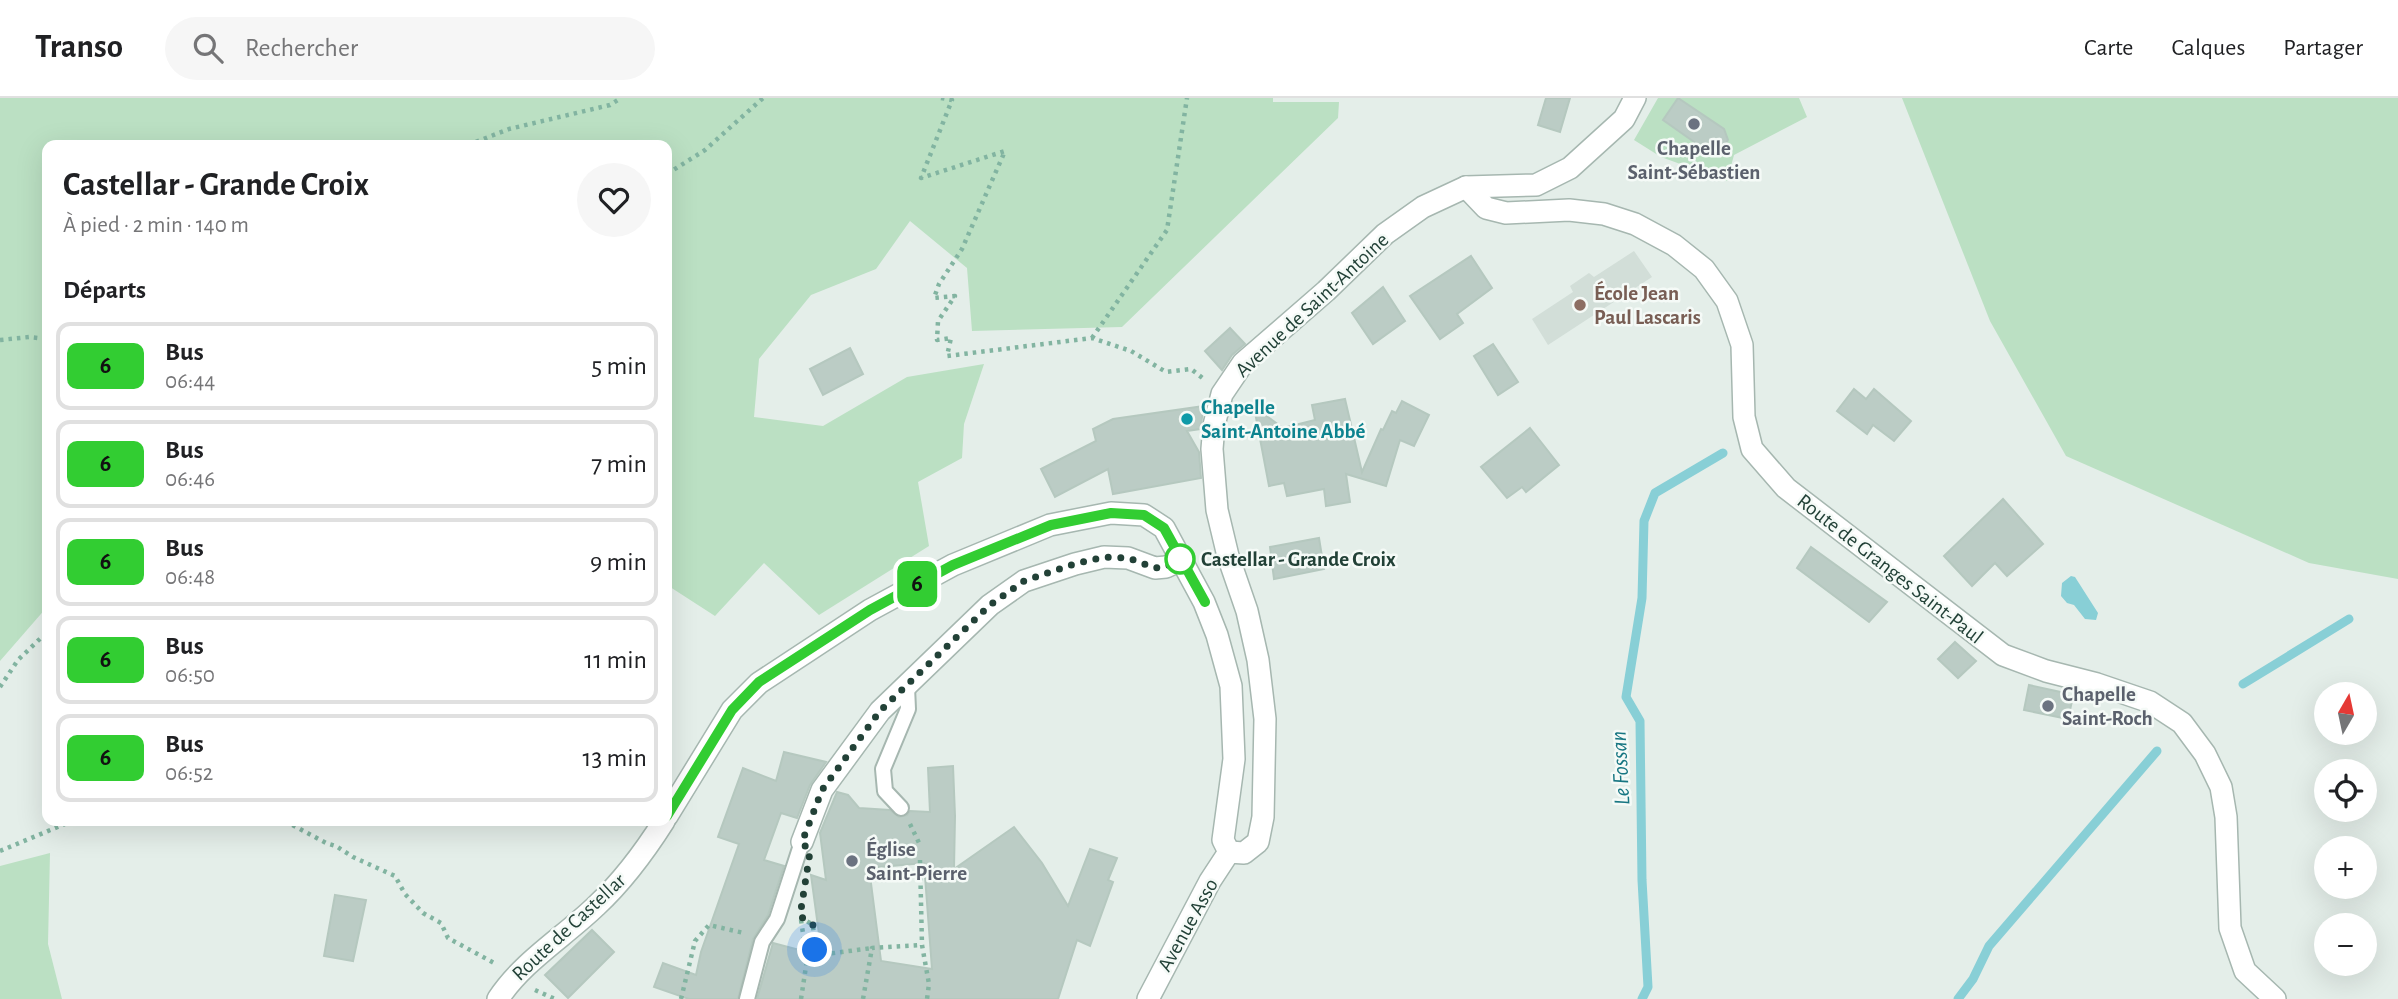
<!DOCTYPE html>
<html lang="fr">
<head>
<meta charset="utf-8">
<style>
	:root { --surface:#fff; --page:#f6f6f6; --text:#202124; --muted:#757577; --line:#e0e0e0 }
	body { margin:0; font-family:"Alegreya Sans",sans-serif; background:var(--page); color:var(--text); height:100vh; display:flex; flex-direction:column; font-size:26px; white-space:nowrap }
	* { box-sizing:border-box; margin:0 }
	p { font-size:23px; color:var(--muted) }
	.icon { flex:none; width:38px; height:38px; fill:none; stroke:currentColor; stroke-width:2; stroke-linecap:round; stroke-linejoin:round }
	.map { position:relative; flex:1; overflow:hidden }
	.side { position:absolute; left:42px; top:42px; width:630px; height:686px; display:flex; flex-direction:column; background:var(--surface); border-radius:14px; box-shadow:0 7px 28px #0002 }
	.side>* { flex:none }
	.badge { padding:0 14px; border-radius:10px; font-size:24px; line-height:46px }
	.needle { width:46px; rotate:9deg }
	.tools { position:absolute; left:2314px; top:584px; display:grid; gap:14px }
	.tools a { display:grid; place-items:center; width:63px; height:63px; border-radius:50%; background:var(--surface); box-shadow:0 7px 28px #0002; font-size:35px }
	.you { position:absolute; width:35px; height:35px; margin:-18px; border:5px solid #fff; border-radius:50%; background:#1a73e8; box-shadow:0 0 0 10px #1a73e833 }
	.map>.badge { position:absolute; translate:-50% -50%; box-shadow:0 0 0 4px #fff }
	h2 { padding:0 21px; font-size:26px; line-height:63px }
	.round { display:grid; place-items:center; flex:none; width:74px; height:74px; border-radius:37px; background:var(--page) }
	.headline { display:flex; align-items:center; justify-content:space-between; height:119px; padding:0 21px }
	h1 { font-size:33px; font-weight:700; line-height:52px }
	ul { padding:0; list-style:none }
	li { display:flex; align-items:center; gap:21px; height:88px; margin:0 14px 10px; padding:0 7px; border:4px solid var(--line); border-radius:14px }
	li div { flex:1 }
	li b { display:block; font-size:26px }
	li em { font-style:normal }
	li .badge { min-width:77px; font-weight:700; text-align:center }
	header { display:flex; align-items:center; gap:42px; box-sizing:border-box; height:98px; padding:0 35px; background:var(--surface); border-bottom:2px solid var(--line) }
	header strong { font-size:33px }
	nav { display:flex; gap:38px; margin-inline-start:auto; font-size:24px }
	.search { width:490px; height:63px; background:var(--page); display:flex; align-items:center; gap:18px; box-sizing:border-box; padding:0 24px; border-radius:38px; color:var(--muted); font-size:26px }
	.map>svg:first-child { display:block }
	.built { fill:#d2ded8 }
	.green { fill:#bbe0c3 }
	.water { fill:#88cfd6 }
	.lines { fill:none; stroke-linecap:round; stroke-linejoin:round }
	.stream { stroke:#88cfd6; stroke-width:9 }
	.building { fill:#bbccc5; stroke:#b5c8bf; stroke-width:2; fill-rule:evenodd }
	.service-casing { stroke:#a6b7b0; stroke-width:18 }
	.minor-casing { stroke:#a6b7b0; stroke-width:24 }
	.tertiary-casing { stroke:#a6b7b0; stroke-width:24 }
	.path { stroke:#82b4a1; stroke-width:4.5; stroke-dasharray:3.5 5; stroke-linecap:butt }
	.service { stroke:#fff; stroke-width:14 }
	.minor { stroke:#fff; stroke-width:21 }
	.tertiary { stroke:#fff; stroke-width:21 }
	.line-casing { stroke:#fff; stroke-width:16 }
	.line { stroke:#32cd32; stroke-width:10 }
	.walk { stroke:#224137; stroke-width:7; stroke-dasharray:0 12.6 }
	.worship-dot { fill:#6b7280; stroke:#f5faf7; stroke-width:2.5 }
	.education-dot { fill:#8d6e63; stroke:#f5faf7; stroke-width:2.5 }
	.culture-dot { fill:#0f9aa8; stroke:#f5faf7; stroke-width:2.5 }
	.stop-dot { fill:#fff; stroke:#32cd32; stroke-width:3.5 }
	.labels { text-anchor:middle; dominant-baseline:central; stroke-width:5; stroke-linejoin:round; paint-order:stroke }
	.worship-label { font-size:21px; font-weight:bold; fill:#5b616d; stroke:#f5faf7; text-anchor:start }
	.education-label { font-size:21px; font-weight:bold; fill:#785e54; stroke:#f5faf7; text-anchor:start }
	.street-label { font-size:21px; fill:#224137; stroke:#f5faf7 }
	.culture-label { font-size:21px; font-weight:bold; fill:#0d838f; stroke:#f5faf7; text-anchor:start }
	.stop-label { font-size:21px; font-weight:bold; fill:#224137; stroke:#f5faf7; text-anchor:start }
	.water-label { font-size:23px; font-style:italic; fill:#177682; stroke:#f5faf7 }
</style>
</head>
<body>
<header>
<strong>Transo</strong>
<div class="search"><svg class="icon" aria-label="search" viewBox="0 0 24 24"><circle cx="10" cy="10" r="6"/><path d="M15 15l6 6"/></svg>Rechercher</div>
<nav><a>Carte</a><a>Calques</a><a>Partager</a></nav>
</header>
<div class="map">
<svg width="2398" height="901" viewBox="0 0 2398 901">
	<rect width="100%" height="100%" fill="#e4eee9"/>
	<!-- built -->
	<path class="built" d="M1634,153l18,26 -104,68 -16,-26 41,-27 -3,-6 19,-13 5,4z"/>
	<!-- green -->
	<g class="green">
		<path d="M0,0h1273v4h66l-1,16 -216,209 -150,4 -5,-63 -57,-47 -34,48 -65,26 -52,64 -5,58 69,9 84,-49 77,-13 -20,60 -2,34 -44,24 11,64 -110,69 -55,-52 -49,53 -48,-31v-440h-620v462l-47,54z"/>
		<path d="M1658,0h141l8,19 -73,38 -7,26 -66,-24 -27,-17z"/>
		<path d="M1902,0h496v481l-89,-16 -243,-107 -76,-135z"/>
		<path d="M50,755l-2,91 14,55h-62v-133z"/>
	</g>
	<!-- water -->
	<path class="water" d="M2071,478l4,1 23,36 -2,7 -11,-1 -11,-14 -7,-2 -6,-7 1,-13z"/>
	<g class="lines">
		<!-- stream -->
		<g class="stream">
			<path d="M2243,586l106,-65"/>
			<path d="M1642,901l6,-12 -6,-107 -2,-159 -14,-24 16,-99 2,-77 11,-28 68,-40"/>
			<path d="M1958,901l15,-20 16,-33 168,-195"/>
		</g>
	</g>
	<!-- building -->
	<g class="building">
		<path d="M1546,0h24l-10,34 -22,-7z"/>
		<path d="M1678,0l46,31 4,11 -7,11h-14l-44,-31z"/>
		<path d="M1471,158l21,32 -35,26 6,9 -23,16 -30,-43z"/>
		<path d="M1383,189l22,34 -32,23 -21,-31z"/>
		<path d="M1230,230l15,16 -13,11 -10,15 -17,-19z"/>
		<path d="M1493,246l25,38 -20,13 -24,-39z"/>
		<path d="M850,250l13,26 -40,21 -13,-26z"/>
		<path d="M1854,291l12,10 8,-10 37,32 -17,20 -21,-16 -6,9 -30,-23z"/>
		<path d="M1345,301l17,73 19,-43 2,1 9,-19 4,2 6,-12 27,14 -15,31 -14,-6 -14,46 -40,-12 4,28 -24,4 -2,-17 -37,7 -3,-13 -15,3 -15,-79 29,21 32,-8 -3,-15z"/>
		<path d="M1204,308l-4,23 -13,2 12,21 2,26 -88,16 -5,-25 -53,28 -14,-28 55,-28 -3,-12 20,-10z"/>
		<path d="M1530,330l29,37 -33,27 -4,-5 -15,11 -26,-31z"/>
		<path d="M2003,401l40,45 -36,32 -12,-13 -23,23 -28,-30z"/>
		<path d="M1319,440l5,31 -50,10 -4,-32z"/>
		<path d="M1811,449l76,55 -18,20 -72,-54z"/>
		<path d="M1955,544l21,19 -18,17 -20,-19z"/>
		<path d="M2029,587l36,8 7,8 -4,18 -44,-9z"/>
		<path d="M784,654l42,10 -16,23 -13,33 -16,-5 -17,47 20,6 -16,49 -15,24 -15,60h-49l-35,-12 9,-24 33,12 5,-23 38,-108 -21,-7 25,-69 33,13z"/>
		<path d="M953,668l2,50 -1,53 60,-42 28,36 26,43 22,-57 27,9 -9,22 5,2 -23,64 -13,-6 -19,59h-301l16,-56 49,13 -11,-81 15,5 -6,-47 17,-41 11,3 11,13 31,2 9,7 8,-2 3,-4 20,1 -2,-44zM924,765l8,106 -51,-8 -12,-93z"/>
		<path d="M335,797l31,5 -13,61 -29,-5z"/>
		<path d="M592,832l22,22 -46,46 -23,-23z"/>
	</g>
	<g class="lines">
		<!-- service casing -->
		<g class="service-casing">
			<g id="service">
				<path d="M901,710l-16,-17 -2,-22 25,-60 -1,-22"/>
				<path d="M747,901l15,-57 15,-23 25,-77"/>
			</g>
		</g>
		<!-- minor casing -->
		<g class="minor-casing">
			<g id="minor">
				<path d="M1466,89l20,21 20,5 63,-3 35,4 31,10 39,21 30,24 23,32 15,44 2,72 8,32 34,39 217,167 43,16 51,13 53,18 32,21 23,31 16,33 5,30 4,111 15,43 30,28"/>
				<path d="M802,744l20,-52 58,-79 110,-106 34,-24 51,-17 29,-7 24,1 27,10 11,-1 15,-7"/>
				<path d="M1148,901l62,-118 19,-29 15,1 14,-11 5,-25 2,-98 -7,-59 -11,-49 -19,-55 -11,-46 -5,-61 2,-24 8,-31 21,-31 83,-72 59,-57 38,-27 43,-20 70,-2 34,-17 54,-49 11,-21"/>
			</g>
		</g>
		<!-- tertiary casing -->
		<g class="tertiary-casing">
			<g id="tertiary">
				<path d="M667,718l65,-106 27,-27 111,-73 83,-45 97,-40 61,-12 33,2 20,13 40,74 13,33 14,51 3,73 -11,81 6,12"/>
				<path d="M498,901c25,-38 66,-62 98,-93 27,-25 49,-55 68,-85"/>
			</g>
		</g>
		<!-- path -->
		<g class="path">
			<path d="M941,0l11,2 -31,78 84,-27 -43,98 -23,35 -5,14 21,-2 -17,25 -1,19 14,-2 -4,18 145,-18 39,13 35,21 25,-3 14,11"/>
			<path d="M468,47l41,-16 101,-24 11,-7"/>
			<path d="M667,76l38,-24 58,-52"/>
			<path d="M1092,240l75,-108 20,-132"/>
			<path d="M0,242l29,-3 18,2"/>
			<path d="M0,589l18,-27 29,-28"/>
			<path d="M285,723l41,22 10,3 17,11 42,19 10,18 18,19 18,10 7,15 48,26"/>
			<path d="M910,726l10,21"/>
			<path d="M0,753l72,-30"/>
			<path d="M920,762l2,85 7,39 -2,15"/>
			<path d="M800,819l13,8 2,25 4,5 53,-7"/>
			<path d="M801,822l6,40 -6,39"/>
			<path d="M535,892l20,9"/>
			<path d="M681,901l14,-58 14,-16 35,8"/>
			<path d="M863,901l9,-51 50,-3"/>
		</g>
		<!-- service -->
		<use href="#service" class="service"/>
		<!-- minor -->
		<use href="#minor" class="minor"/>
		<!-- tertiary -->
		<use href="#tertiary" class="tertiary"/>
	</g>
	<g class="lines">
		<!-- line casing -->
		<g class="line-casing">
			<path id="line" d="M667,718l65,-106 27,-28 111,-72 83,-45 98,-40 60,-12 33,2 20,13 41,74"/>
		</g>
		<!-- line -->
		<use href="#line" class="line"/>
		<!-- walk -->
		<path class="walk" d="M815,852l-2,-25 -13,-9 10,-64 -8,-10 20,-52 58,-79 110,-106 34,-24 50,-17 30,-7 24,1 27,10 11,-1 14,-8"/>
	</g>
	<!-- markers -->
	<g class="worship-dot">
		<circle cx="1694" cy="26" r="7"/>
		<circle cx="2048" cy="608" r="7"/>
		<circle cx="852" cy="763" r="7"/>
	</g>
	<circle class="education-dot" cx="1580" cy="207" r="7"/>
	<circle class="culture-dot" cx="1187" cy="321" r="7"/>
	<circle class="stop-dot" cx="1180" cy="461" r="14"/>
	<g class="labels">
		<!-- worship labels -->
		<g class="worship-label">
			<text x="1694" y="50" text-anchor="middle">Chapelle<tspan x="1694" dy="24">Saint-Sébastien</tspan></text>
			<text x="2062" y="596">Chapelle<tspan x="2062" dy="24">Saint-Roch</tspan></text>
			<text x="866" y="751">Église<tspan x="866" dy="24">Saint-Pierre</tspan></text>
		</g>
		<!-- education labels -->
		<g class="education-label">
			<text x="1594" y="195">École Jean<tspan x="1594" dy="24">Paul Lascaris</tspan></text>
		</g>
		<!-- street labels -->
		<g class="street-label">
			<text transform="translate(1312 207) rotate(-43)">Avenue de Saint-Antoine</text>
			<text transform="translate(1890 471) rotate(38)">Route de Granges Saint-Paul</text>
			<text transform="translate(1188 827) rotate(-61)">Avenue Asso</text>
			<text transform="translate(569 829) rotate(-43)">Route de Castellar</text>
		</g>
		<!-- culture labels -->
		<g class="culture-label">
			<text x="1201" y="309">Chapelle<tspan x="1201" dy="24">Saint-Antoine Abbé</tspan></text>
		</g>
		<!-- stop labels -->
		<g class="stop-label">
			<text x="1201" y="461">Castellar - Grande Croix</text>
		</g>
		<!-- water labels -->
		<g class="water-label">
			<text transform="translate(1621 670) rotate(-93)">Le Fossan</text>
		</g>
	</g>
</svg>
<div class="tools">
<a><svg class="needle" viewBox="-14 -14 28 28"><path d="M0-13l5 13h-10z" fill="#e53935"/><path d="M0 13l5-13h-10z" fill="#757577"/></svg></a>
<a><svg class="icon" aria-label="locate" viewBox="0 0 24 24"><circle cx="12" cy="12" r="6"/><path d="M12 2v4M12 18v4M2 12h4M18 12h4"/></svg></a>
<a>+</a>
<a>−</a>
</div>
<div class="you" style="left:815px;top:852px"></div>
<b class="badge" style="left:917px;top:486px;background:#32cd32;color:#111">6</b>
<section class="side">
<div class="headline"><div><h1>Castellar - Grande Croix</h1><p>À pied · 2 min · 140 m</p></div><a class="round"><svg class="icon" aria-label="heart" viewBox="0 0 24 24"><path d="M12 20l-8-8c-3-5 5-10 8-4 3-6 11-1 8 4z"/></svg></a></div>
<h2>Départs</h2>
<ul>
<li><span class="badge" style="background:#32cd32;color:#111">6</span><div><b>Bus</b><p>06:44</p></div><em>5 min</em></li>
<li><span class="badge" style="background:#32cd32;color:#111">6</span><div><b>Bus</b><p>06:46</p></div><em>7 min</em></li>
<li><span class="badge" style="background:#32cd32;color:#111">6</span><div><b>Bus</b><p>06:48</p></div><em>9 min</em></li>
<li><span class="badge" style="background:#32cd32;color:#111">6</span><div><b>Bus</b><p>06:50</p></div><em>11 min</em></li>
<li><span class="badge" style="background:#32cd32;color:#111">6</span><div><b>Bus</b><p>06:52</p></div><em>13 min</em></li>
</ul>
</section>
</div>
</body>
</html>
